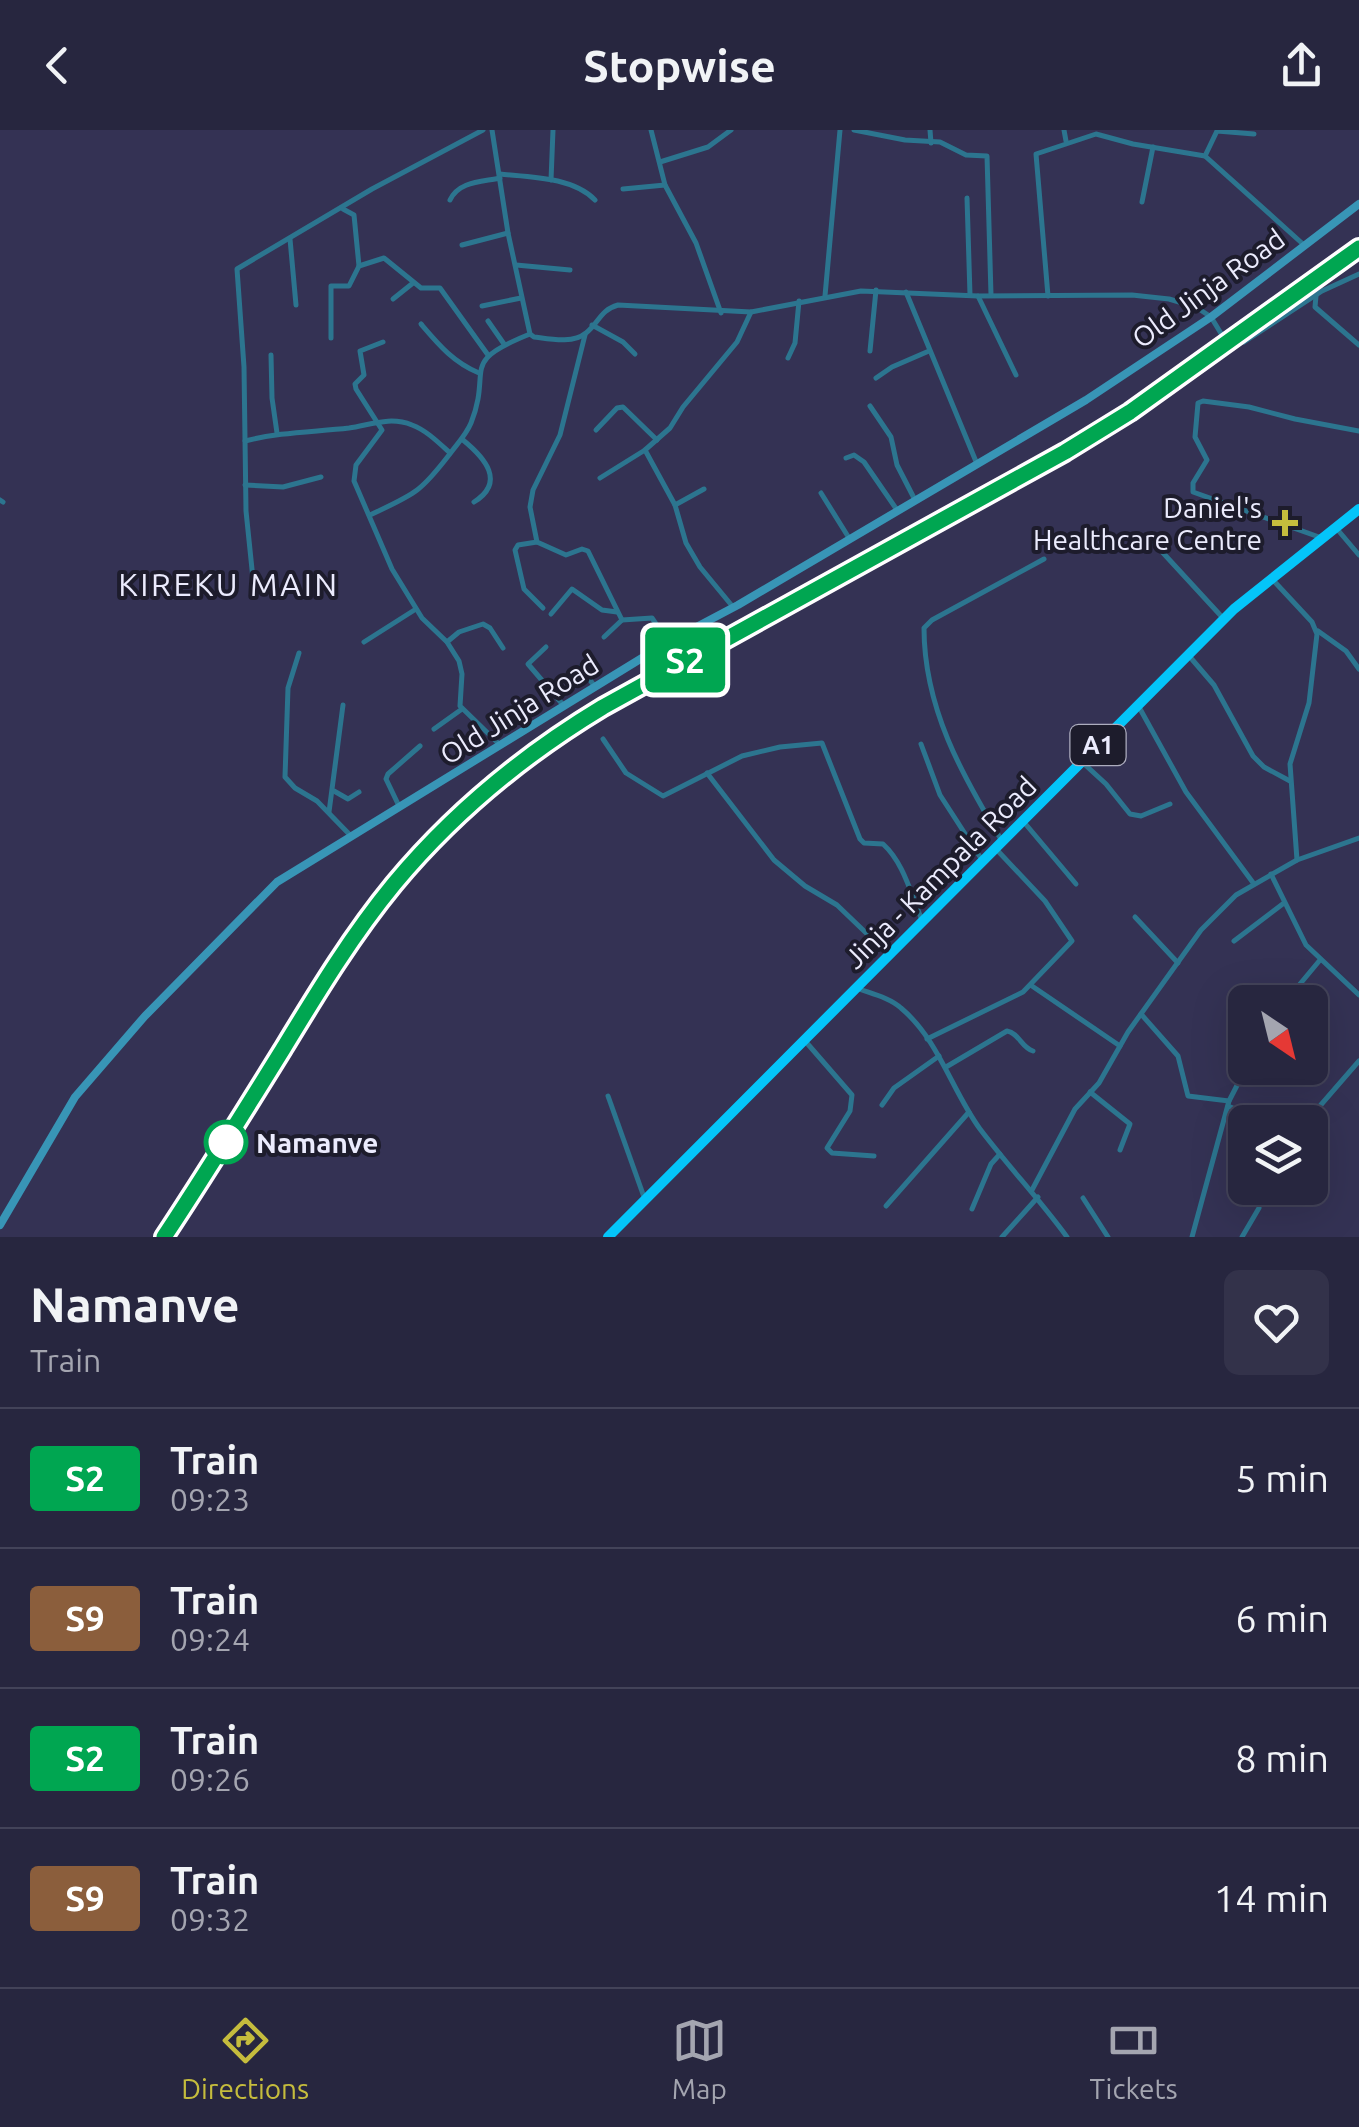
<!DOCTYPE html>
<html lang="en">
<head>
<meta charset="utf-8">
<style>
	:root { --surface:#27263f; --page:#33324a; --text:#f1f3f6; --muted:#a4a5b0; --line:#434359; --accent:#c5bc3d }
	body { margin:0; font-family:Ubuntu,sans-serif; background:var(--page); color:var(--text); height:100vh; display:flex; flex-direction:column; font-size:38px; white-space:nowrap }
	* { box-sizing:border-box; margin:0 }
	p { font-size:32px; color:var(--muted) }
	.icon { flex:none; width:55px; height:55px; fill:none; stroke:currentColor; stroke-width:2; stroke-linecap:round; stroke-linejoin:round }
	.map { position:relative; height:1107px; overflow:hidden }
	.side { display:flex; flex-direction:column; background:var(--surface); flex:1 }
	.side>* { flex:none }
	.badge { padding:0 20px; border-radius:8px; font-size:35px; line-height:65px }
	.needle { width:65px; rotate:145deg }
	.buttons { position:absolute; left:1228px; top:855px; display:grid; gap:20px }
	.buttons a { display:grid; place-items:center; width:100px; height:100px; border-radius:15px; background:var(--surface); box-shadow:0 10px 40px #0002,0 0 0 2px var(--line); font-size:50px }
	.map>.badge { position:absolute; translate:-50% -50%; box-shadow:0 0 0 5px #fff }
	.round { display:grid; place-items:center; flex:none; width:105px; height:105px; border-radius:15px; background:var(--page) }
	.overview { display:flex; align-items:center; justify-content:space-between; height:170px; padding:0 30px }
	h1 { font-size:48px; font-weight:600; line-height:75px }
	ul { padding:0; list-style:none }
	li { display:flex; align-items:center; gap:30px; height:140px; padding:0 30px; border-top:2px solid var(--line) }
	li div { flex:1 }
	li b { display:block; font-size:38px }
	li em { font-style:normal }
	li .badge { min-width:110px; font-weight:700; text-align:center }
	header { display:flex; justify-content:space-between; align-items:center; height:130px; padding:0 30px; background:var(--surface); font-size:45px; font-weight:600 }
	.tabs { display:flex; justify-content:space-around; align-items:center; height:140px; border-top:2px solid var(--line); background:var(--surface); font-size:28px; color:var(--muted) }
	.tabs a { display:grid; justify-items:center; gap:5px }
	.tabs .on { color:var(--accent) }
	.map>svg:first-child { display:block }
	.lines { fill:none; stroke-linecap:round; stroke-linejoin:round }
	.street { stroke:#2c758f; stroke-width:5 }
	.secondary { stroke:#3895b6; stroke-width:8 }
	.highway { stroke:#04c5f9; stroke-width:10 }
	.rail-casing { stroke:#9291ab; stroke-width:6 }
	.rail { stroke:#1d1c2c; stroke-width:2.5; stroke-dasharray:8; stroke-linecap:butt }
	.line-casing { stroke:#fff; stroke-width:22 }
	.line { stroke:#00a651; stroke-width:15 }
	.poi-dot { fill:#c5bc3d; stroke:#1d1c2c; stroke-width:4 }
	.stop-dot { fill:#fff; stroke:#00a651; stroke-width:5 }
	.labels { text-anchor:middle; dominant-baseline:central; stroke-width:8; stroke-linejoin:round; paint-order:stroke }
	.shield { fill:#1d1c2c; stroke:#adadbe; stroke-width:2.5 }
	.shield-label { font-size:25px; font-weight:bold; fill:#ebebfd }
	.street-label { font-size:28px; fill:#ebebfd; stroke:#1d1c2c }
	.poi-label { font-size:28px; fill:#ebebfd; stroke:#1d1c2c; text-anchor:end }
	.stop-label { font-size:28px; font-weight:bold; fill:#ebebfd; stroke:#1d1c2c; text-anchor:start }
	.quarter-label { font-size:32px; letter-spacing:2.5px; fill:#ebebfd; stroke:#1d1c2c }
</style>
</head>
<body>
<header><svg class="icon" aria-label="back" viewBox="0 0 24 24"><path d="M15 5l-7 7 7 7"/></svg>Stopwise<svg class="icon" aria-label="share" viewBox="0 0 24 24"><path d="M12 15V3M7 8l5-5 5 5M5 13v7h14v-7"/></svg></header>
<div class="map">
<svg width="1359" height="1107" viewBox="0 0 1359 1107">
	<rect width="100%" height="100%" fill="#343254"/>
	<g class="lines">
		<!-- street -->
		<g class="street">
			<path d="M492,0l16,103 22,101 4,3c16,2 39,7 52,-4 13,-10 14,-23 32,-28l133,7 110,-21 117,5 154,-1 37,4 27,8 15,10 14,23 -40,31"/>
			<path d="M651,0l14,55 31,58 25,70"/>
			<path d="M854,0l51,10 35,2 26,13 21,1 4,139"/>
			<path d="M930,0l1,13"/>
			<path d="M1064,0l2,11"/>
			<path d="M1205,26l12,-25 37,3"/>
			<path d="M660,32l48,-15 23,-17"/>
			<path d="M500,44c30,3 73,3 95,26"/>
			<path d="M551,50l2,-50"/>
			<path d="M623,59l42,-4"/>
			<path d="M967,68l3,97"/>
			<path d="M450,70c9,-19 32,-18 50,-22"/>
			<path d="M1142,72l11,-55"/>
			<path d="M343,79l11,6 5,51"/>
			<path d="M290,109l6,66"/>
			<path d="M462,115l46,-12"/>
			<path d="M516,135l54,5"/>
			<path d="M906,162l71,172"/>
			<path d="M825,166l15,-166"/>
			<path d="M978,166l38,79"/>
			<path d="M1048,166l-12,-142 60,-20 37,10 72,12 99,89"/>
			<path d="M1316,166l-1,11 44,38"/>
			<path d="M393,169l20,-16"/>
			<path d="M482,176l39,-8"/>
			<path d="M488,191l16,23"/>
			<path d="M421,194c18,21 32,38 58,49"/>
			<path d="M592,195l31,17 12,12"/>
			<path d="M585,205l-25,100 -27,55 -3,17 7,35 29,13 16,-6 6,2 34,69 30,-2 16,24"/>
			<path d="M331,208v-52h18l10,-20 25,-8 37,30h19l48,67"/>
			<path d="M383,212l-23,9 4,24 -9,9 1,5 26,41 -26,35 -2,16 38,88 30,49 25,24 12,19 3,13 -2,32 39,38"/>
			<path d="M1244,212l78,-51 37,-17"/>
			<path d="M870,221l6,-61"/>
			<path d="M271,225l1,43 5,35"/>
			<path d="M788,228l7,-15 4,-42"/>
			<path d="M876,248l16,-11 37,-16"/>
			<path d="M870,276l21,31 6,28 18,35"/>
			<path d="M596,300l21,-22 6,-1 34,33"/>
			<path d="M463,310c22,18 43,42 11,62"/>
			<path d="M245,311c35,-9 69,-9 104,-13 21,-3 41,-12 63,-3 14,5 27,18 38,28"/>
			<path d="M645,320l30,55 11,38 14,24 33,40"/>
			<path d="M846,328l8,-3 10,7 33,48"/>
			<path d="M600,348l45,-28 25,-22 13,-21 54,-65 14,-30"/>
			<path d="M245,355l38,2 38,-10"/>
			<path d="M821,363l28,45"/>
			<path d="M0,370l3,2"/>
			<path d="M675,375l29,-16"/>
			<path d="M370,385c44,-21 49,-21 79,-60 8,-11 17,-20 22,-32 22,-55 -14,-60 59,-89"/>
			<path d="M1337,399l22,26"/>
			<path d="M1319,407l-126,-45v-9l14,-23 -12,-23 3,-34 5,-2 46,6 46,12 64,12"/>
			<path d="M537,412l-19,3 -3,5 9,39 19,19"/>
			<path d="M1153,412l69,75"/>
			<path d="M253,449l-7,-68 -2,-144 -7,-98 135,-80 111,-59"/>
			<path d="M1272,449l40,43 5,12 -8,69 -19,61 7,96"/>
			<path d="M551,484l21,-25 30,21 15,2"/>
			<path d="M1318,501l28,20 13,18"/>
			<path d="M604,507l18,-17"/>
			<path d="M364,512l52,-33"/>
			<path d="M447,512l12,-10 24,-8 7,4 13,20"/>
			<path d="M546,517l-18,17 36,42"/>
			<path d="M299,523l-11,35 -3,89 10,11 22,13 34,35"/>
			<path d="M1190,527l24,28 39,71 11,11 26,14"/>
			<path d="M581,537l14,20"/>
			<path d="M1139,577l47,85 68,92"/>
			<path d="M434,599l28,-20"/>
			<path d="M603,609l23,34 37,23 79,-40 38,-9 42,-4 38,96 4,4 19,1c21,19 28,51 39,76"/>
			<path d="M921,614l19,51 42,65"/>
			<path d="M1082,632l24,22 24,30 11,2 29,-12"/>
			<path d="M707,643l67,87 31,26 32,19 51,49"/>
			<path d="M334,661l14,8 11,-7"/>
			<path d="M399,676l-13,-27 2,-5 32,-28"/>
			<path d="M329,682l14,-107"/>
			<path d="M1023,691l53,63"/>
			<path d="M1002,711c-40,-66 -78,-133 -78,-213l8,-8 112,-61"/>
			<path d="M1271,744l35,71 53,50"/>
			<path d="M1135,787l43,46"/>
			<path d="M1234,811l50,-38"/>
			<path d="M1032,856l88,60"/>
			<path d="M859,859c14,5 31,9 42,19 38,32 51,83 79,121 28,37 60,71 87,108"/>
			<path d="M1285,872l35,-42"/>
			<path d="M1141,884l37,42 10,40 41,5"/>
			<path d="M927,909l96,-47 49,-51 -27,-40 -48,-51"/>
			<path d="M806,912l46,53 -2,16 -23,37 5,5 42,3"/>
			<path d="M946,937l61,-36c12,2 14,16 26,20"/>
			<path d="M1090,962l40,32 -10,26"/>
			<path d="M608,966l36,101"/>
			<path d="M882,975l12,-17 45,-32"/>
			<path d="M1228,976l38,16"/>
			<path d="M1306,992l53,-61"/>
			<path d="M1032,1060l43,-81 24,-26 29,-51 73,-102 35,-35 61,-35 62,-22"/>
			<path d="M1083,1068l25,39"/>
			<path d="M886,1076l83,-94"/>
			<path d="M972,1079l19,-45 9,-10"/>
			<path d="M1002,1107l36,-40"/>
			<path d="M1192,1107l37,-136 17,-33"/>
			<path d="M1242,1107l17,-29"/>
		</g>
		<!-- secondary -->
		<path class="secondary" d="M0,1095l75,-128 70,-81 132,-134 391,-240 70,-37 348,-205 125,-83 148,-113"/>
		<!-- highway -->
		<path class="highway" d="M608,1107l626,-628 125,-100"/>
		<!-- rail casing -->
		<g class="rail-casing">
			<path id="rail" d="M164,1107c40,-60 78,-120 115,-181 35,-58 71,-119 115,-172 59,-71 131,-130 209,-177l462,-255 65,-41 229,-163"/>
		</g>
		<!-- rail -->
		<use href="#rail" class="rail"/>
	</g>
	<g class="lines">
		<!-- line casing -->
		<g class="line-casing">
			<path id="line" d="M164,1107c41,-62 80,-125 119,-188 34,-56 69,-114 111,-165 59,-71 131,-130 209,-177l462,-255 65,-40 229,-164"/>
		</g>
		<!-- line -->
		<use href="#line" class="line"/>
	</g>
	<!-- markers -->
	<path class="poi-dot" d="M1280 378h10v10h10v10h-10v10h-10v-10h-10v-10h10z"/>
	<circle class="stop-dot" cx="226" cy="1012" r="20"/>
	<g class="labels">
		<!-- shield labels -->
		<rect class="shield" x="1070.5" y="595" width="55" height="40" rx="8"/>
		<g class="shield-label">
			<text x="1098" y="615">A1</text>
		</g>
		<!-- street labels -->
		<g class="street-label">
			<text transform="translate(1208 158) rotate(-36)">Old Jinja Road</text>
			<text transform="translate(519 579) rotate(-32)">Old Jinja Road</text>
			<text transform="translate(940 742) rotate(-45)">Jinja - Kampala Road</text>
		</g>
		<!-- poi labels -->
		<g class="poi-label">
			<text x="1262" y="377">Daniel's<tspan x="1262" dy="32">Healthcare Centre</tspan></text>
		</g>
		<!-- stop labels -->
		<g class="stop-label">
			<text x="256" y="1012">Namanve</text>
		</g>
		<!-- quarter labels -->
		<g class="quarter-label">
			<text x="229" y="454">KIREKU MAIN</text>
		</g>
	</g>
</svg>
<div class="buttons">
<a><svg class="needle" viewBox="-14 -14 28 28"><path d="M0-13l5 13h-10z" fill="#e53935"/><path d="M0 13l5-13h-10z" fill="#a4a5b0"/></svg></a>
<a><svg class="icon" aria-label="layers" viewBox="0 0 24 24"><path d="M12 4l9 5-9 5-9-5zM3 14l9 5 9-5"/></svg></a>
</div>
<b class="badge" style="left:685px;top:530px;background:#00a651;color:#fff">S2</b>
</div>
<section class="side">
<div class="overview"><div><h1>Namanve</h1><p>Train</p></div><a class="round"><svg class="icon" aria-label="heart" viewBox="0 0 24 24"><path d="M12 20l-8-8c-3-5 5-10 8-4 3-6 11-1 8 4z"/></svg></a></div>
<ul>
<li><span class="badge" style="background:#00a651;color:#fff">S2</span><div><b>Train</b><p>09:23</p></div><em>5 min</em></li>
<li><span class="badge" style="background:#8b5e3c;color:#fff">S9</span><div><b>Train</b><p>09:24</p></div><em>6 min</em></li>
<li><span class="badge" style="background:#00a651;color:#fff">S2</span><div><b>Train</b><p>09:26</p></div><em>8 min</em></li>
<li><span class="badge" style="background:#8b5e3c;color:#fff">S9</span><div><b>Train</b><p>09:32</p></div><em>14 min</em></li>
</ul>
</section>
<nav class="tabs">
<a class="on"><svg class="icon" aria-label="directions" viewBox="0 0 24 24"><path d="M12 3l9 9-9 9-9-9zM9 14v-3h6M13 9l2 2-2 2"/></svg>Directions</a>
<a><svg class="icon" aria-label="map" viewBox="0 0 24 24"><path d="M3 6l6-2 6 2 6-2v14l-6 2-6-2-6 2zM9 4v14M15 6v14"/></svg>Map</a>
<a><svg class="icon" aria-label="tickets" viewBox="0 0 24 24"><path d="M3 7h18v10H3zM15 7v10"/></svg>Tickets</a>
</nav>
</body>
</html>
